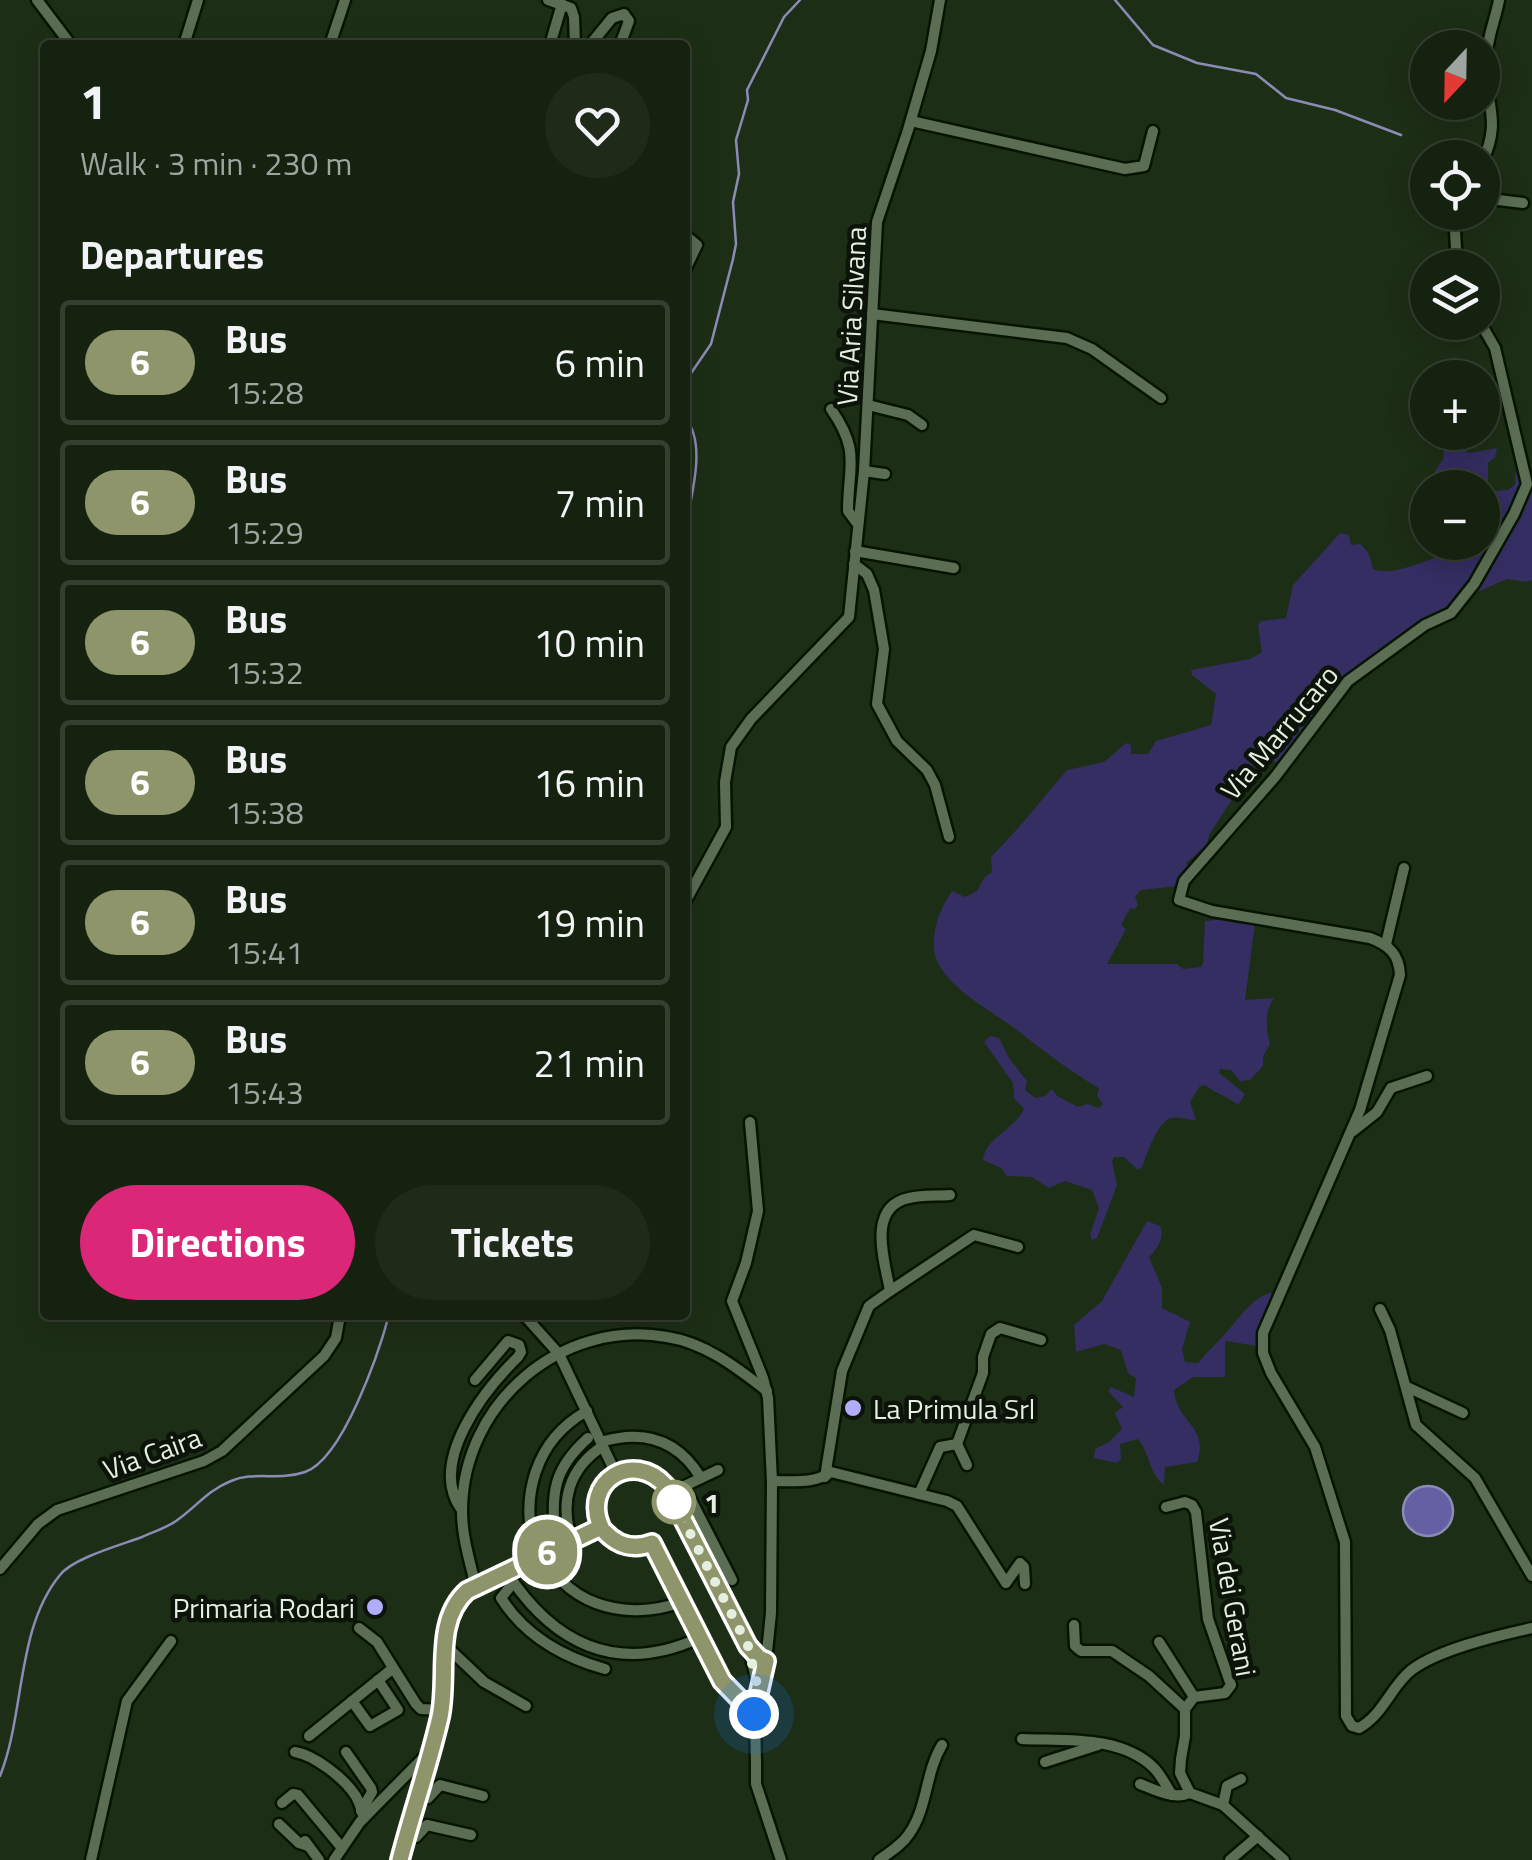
<!DOCTYPE html>
<html lang="en">
<head>
<meta charset="utf-8">
<style>
	:root { --surface:#162210; --page:#1f2a19; --text:#f1f3f6; --muted:#9ea49f; --line:#353f30; --accent:#db2777 }
	body { margin:0; font-family:"Titillium Web",sans-serif; background:var(--page); color:var(--text); height:100vh; display:flex; flex-direction:column; font-size:38px; white-space:nowrap }
	* { box-sizing:border-box; margin:0 }
	p { font-size:32px; color:var(--muted) }
	.icon { flex:none; width:55px; height:55px; fill:none; stroke:currentColor; stroke-width:2; stroke-linecap:round; stroke-linejoin:round }
	.map { position:relative; flex:1; overflow:hidden }
	.details { position:absolute; left:40px; top:40px; width:650px; height:1280px; display:flex; flex-direction:column; background:var(--surface); border-radius:10px; box-shadow:0 5px 25px #0003,0 0 0 2px var(--line) }
	.details>* { flex:none }
	.badge { padding:0 20px; border-radius:32px; font-size:35px; line-height:65px }
	.needle { width:65px; rotate:202deg }
	.controls { position:absolute; left:1410px; top:30px; display:grid; gap:20px }
	.controls a { display:grid; place-items:center; width:90px; height:90px; border-radius:50%; background:var(--surface); box-shadow:0 5px 25px #0003,0 0 0 2px var(--line); font-size:50px }
	.you { position:absolute; width:50px; height:50px; margin:-25px; border:8px solid #fff; border-radius:50%; background:#1a73e8; box-shadow:0 0 0 15px #1a73e833 }
	.map>.badge { position:absolute; translate:-50% -50%; box-shadow:0 0 0 5px #fff }
	h2 { padding:0 40px; font-size:38px; line-height:90px }
	.round { display:grid; place-items:center; flex:none; width:105px; height:105px; border-radius:52px; background:var(--page) }
	.headline { display:flex; align-items:center; justify-content:space-between; height:170px; padding:0 40px }
	h1 { font-size:48px; font-weight:700; line-height:75px }
	.cta { display:flex; gap:20px; margin-top:auto; padding:20px 40px }
	.cta a { flex:1; height:115px; border-radius:60px; background:var(--accent); color:#fff; font-size:40px; font-weight:700; line-height:115px; text-align:center }
	.cta a+a { background:var(--page); color:var(--text) }
	ul { padding:0; list-style:none }
	li { display:flex; align-items:center; gap:30px; height:125px; margin:0 20px 15px; padding:0 20px; border:5px solid var(--line); border-radius:10px }
	li div { flex:1 }
	li b { display:block; font-size:38px }
	li em { font-style:normal }
	li .badge { min-width:110px; font-weight:700; text-align:center }
	.map>svg:first-child { display:block }
	.green { fill:#342e62 }
	.water { fill:#6560a4; stroke:#8b8bb6; stroke-width:2.5 }
	.lines { fill:none; stroke-linecap:round; stroke-linejoin:round }
	.stream { stroke:#8b8bb6; stroke-width:2.5 }
	.minor-casing { stroke:#061502; stroke-width:15 }
	.minor { stroke:#5b6e53; stroke-width:10 }
	.line-casing { stroke:#fff; stroke-width:22 }
	.line { stroke:#8e956b; stroke-width:15 }
	.walk { stroke:#e4efdf; stroke-width:10; stroke-dasharray:0 18 }
	.poi-dot { fill:#b0adfa; stroke:#0c1309; stroke-width:4 }
	.stop-dot { fill:#fff; stroke:#8e956b; stroke-width:5 }
	.labels { text-anchor:middle; dominant-baseline:central; stroke-width:9; stroke-linejoin:round; paint-order:stroke }
	.street-label { font-size:28px; fill:#e4efdf; stroke:#0c1309 }
	.poi-label { font-size:28px; fill:#e4efdf; stroke:#0c1309; text-anchor:start }
	.stop-label { font-size:28px; font-weight:bold; fill:#e4efdf; stroke:#0c1309; text-anchor:start }
</style>
</head>
<body>
<div class="map">
<svg width="1532" height="1860" viewBox="0 0 1532 1860">
	<rect width="100%" height="100%" fill="#1d2e16"/>
	<!-- green -->
	<g class="green">
		<path d="M1462,441l2,9 5,3 28,-5 -2,9 -7,6v20l6,8 14,-1 7,-6 2,-32 7,33 -51,96 -13,16 -106,73 -70,93 -26,-4 -49,76 -2,10 -21,18 5,7 -13,16 -37,4 -6,6 3,9 -3,4 -5,-1 -9,17 5,4 -19,35h70l6,5 18,-2 2,-5 2,-41 21,-2 29,4 -10,77 29,-2c-10,14 -8,31 -4,46l-7,13v9l-13,14 -10,1 -9,-11 -11,-1 -1,4 26,21 -7,11c-12,-10 -22,-11 -33,-20l-5,1 -10,16 6,18c-8,0 -18,-4 -25,-2 -15,6 -23,34 -29,49l-4,3 -14,-13h-10l-2,5 5,23 -20,53 -5,2 -2,-5 9,-27 -7,-18 -27,-9 -16,7 -17,-11 -25,-1 -6,-8 -18,-8c2,-22 32,-31 41,-51l-10,-11 -1,-15 -29,-41 6,-6 9,2 10,20 18,23 -2,9 10,8 10,-2 7,-7 5,7 21,11 9,-3 12,4 4,-4 -6,-8 2,-8c-32,-18 -60,-41 -89,-63 -25,-18 -55,-33 -71,-60 -13,-22 0,-56 13,-74l13,6 12,-6 7,-13 8,-6 -1,-15c28,-28 50,-57 76,-87l37,-8 22,-19 5,2v9h17l8,-13 55,-16 5,-31 -24,-19 -1,-5 59,-11 12,-7 -4,-27 3,-4 25,-3 7,-33 47,-52 9,2 2,10 9,-1c10,8 10,14 13,25 22,9 60,-13 85,-19l4,-7 20,-1v-54l-51,-3 1,-9 11,-17 1,-14z"/>
		<path d="M1532,469v111l-6,2 -19,-3 -39,17c25,-28 61,-90 64,-127z"/>
		<path d="M1147,1221l13,5c5,13 -3,22 -11,31l13,31v20l28,14 -8,27 3,13 13,1c11,-13 23,-24 34,-37 13,-15 18,-25 37,-33l3,1 -14,52 -33,-5v36h-32l-19,13c2,32 36,37 23,72l-32,5 -1,18c-15,-11 -14,-32 -26,-46l-18,5 1,15 -4,4 -23,-5 1,-9 14,-7 13,-13 -7,-16 8,-6 -15,-16 3,-4 23,10 2,-19 -8,-5 -7,-23 -17,-6 -28,8 -2,-27 28,-24z"/>
	</g>
	<!-- water -->
	<circle class="water" cx="1428" cy="1511" r="25"/>
	<g class="lines">
		<!-- stream -->
		<g class="stream">
			<path d="M1115,0l38,45 44,18 59,11 30,24 49,12 66,25"/>
			<path d="M685,382l26,-38 22,-85 3,-15 -3,-42 6,-28 -3,-34 12,-40 -1,-10 37,-73 16,-17"/>
			<path d="M685,418c23,25 5,82 0,113"/>
			<path d="M0,1776c25,-62 16,-148 60,-201 13,-17 61,-30 82,-38 11,-5 24,-9 34,-16 19,-13 32,-31 55,-40 22,-10 47,0 74,-9 38,-13 74,-120 84,-157"/>
		</g>
		<!-- minor casing -->
		<g class="minor-casing">
			<g id="minor">
				<path d="M37,0l34,45"/>
				<path d="M548,0l23,8 3,9 1,28"/>
				<path d="M184,45l14,-45"/>
				<path d="M330,45l15,-45"/>
				<path d="M550,45l12,-41"/>
				<path d="M590,45l22,-27 12,-4 5,7 -9,24"/>
				<path d="M911,121l214,48 19,-3 9,-35"/>
				<path d="M1482,162c21,-42 2,-60 4,-100 0,-21 9,-41 13,-62"/>
				<path d="M1482,198l41,5"/>
				<path d="M1454,212l3,56"/>
				<path d="M685,235l12,10 -12,25"/>
				<path d="M872,314l195,24 25,11 69,49"/>
				<path d="M1480,322l15,26 32,136 -13,30 -40,70 -23,29 -26,12 -77,56 -73,96 -91,104 -5,19 33,11 158,27c19,7 29,16 30,37l-40,135 -97,223v20l8,20 44,74 30,95 1,174 6,10 7,2c22,-12 30,-36 47,-53 23,-24 94,-40 126,-47"/>
				<path d="M868,405l40,10 14,10"/>
				<path d="M831,409c30,43 17,57 17,102l9,12"/>
				<path d="M864,471l21,3"/>
				<path d="M855,551l99,17"/>
				<path d="M854,564l13,10 7,16 10,59 -7,55 20,37 30,29 8,15 14,52"/>
				<path d="M685,902l41,-75 -1,-45 6,-35 20,-28 98,-102 15,-146 13,-249 31,-92 23,-79 9,-51"/>
				<path d="M1386,944l18,-76"/>
				<path d="M750,1122l8,89 -12,52 -14,38 31,77 5,20 4,83 -1,132 -5,48 -11,52 1,51v20l25,76"/>
				<path d="M1353,1131l24,-19 14,-24 36,-12"/>
				<path d="M890,1291l84,-56 44,12"/>
				<path d="M1380,1309l10,21 26,95 59,53 57,98"/>
				<path d="M524,1315l35,39 57,120"/>
				<path d="M1407,1387l56,26"/>
				<path d="M588,1438c-36,32 -36,55 -33,100l-16,5c20,61 86,80 142,59"/>
				<path d="M601,1442c43,-13 77,-2 100,36"/>
				<path d="M957,1444l26,-71v-16l8,-23 9,-6 41,12"/>
				<path d="M825,1477l17,-106 27,-65 21,-15c-5,-29 -24,-84 19,-93 13,-3 28,-2 41,-3"/>
				<path d="M772,1481c20,0 43,3 59,-9l116,29 10,5 49,77 14,-20 4,4 1,17"/>
				<path d="M674,1491l44,-21"/>
				<path d="M919,1494l21,-47 17,-3 10,21"/>
				<path d="M673,1498l11,-4 5,2 43,84"/>
				<path d="M1166,1507l19,-5 7,3 4,7 12,107 23,66 -6,8 -31,4 -9,12v27l-4,23 -1,14 10,20 33,12 61,55"/>
				<path d="M461,1509c-33,-47 23,-119 57,-152l3,-5 -2,-7 -11,-4 -33,39"/>
				<path d="M572,1540c-13,-38 -3,-72 31,-94"/>
				<path d="M536,1552c-17,-54 -1,-112 51,-141"/>
				<path d="M0,1569l38,-45 19,-14 147,-49 18,-10 102,-95 12,-18 4,-23"/>
				<path d="M506,1571c46,72 110,105 193,67"/>
				<path d="M513,1583l-12,15c24,38 61,59 104,71"/>
				<path d="M476,1587c-6,-25 -14,-50 -14,-76 0,-107 99,-193 205,-174 39,6 70,31 100,54"/>
				<path d="M1074,1625l1,21 6,5h31l37,25 36,33"/>
				<path d="M359,1628l18,14 39,62 5,5 20,1"/>
				<path d="M1159,1642l35,55"/>
				<path d="M445,1645l39,37 42,24"/>
				<path d="M352,1701l18,25 28,-16 -20,-30"/>
				<path d="M755,1713l-32,-32 -71,-138c-13,5 -25,5 -38,-3 -48,-30 10,-104 52,-54l82,160 10,40"/>
				<path d="M309,1736l83,-67"/>
				<path d="M1022,1739c42,2 99,-4 132,29 7,7 12,18 18,27"/>
				<path d="M295,1752c19,3 49,26 60,43 5,7 6,15 9,23"/>
				<path d="M346,1752l25,36 1,4 -11,19"/>
				<path d="M1045,1762l53,-17"/>
				<path d="M1140,1784c15,6 34,16 50,9"/>
				<path d="M416,1798h12l12,-13 43,11"/>
				<path d="M282,1803l11,-9 5,1 44,53"/>
				<path d="M1223,1805l4,-19 14,-7"/>
				<path d="M279,1824l20,19 9,3"/>
				<path d="M406,1837h10l11,-12 44,10"/>
				<path d="M305,1841l14,19"/>
				<path d="M91,1860l36,-159 44,-60"/>
				<path d="M334,1860l26,-38 69,-70"/>
				<path d="M400,1860c13,-47 29,-95 40,-143 9,-41 -8,-95 27,-126l134,-64"/>
				<path d="M879,1860c11,-8 23,-15 30,-26 19,-27 16,-61 33,-89"/>
				<path d="M1230,1860l28,-24"/>
			</g>
		</g>
		<!-- minor -->
		<use href="#minor" class="minor"/>
	</g>
	<g class="lines">
		<!-- line casing -->
		<g class="line-casing">
			<path id="line" d="M400,1860c12,-47 29,-95 40,-143 9,-41 -7,-95 27,-126l134,-64c-20,-45 32,-78 65,-41l82,160 11,12 7,3 -12,53 -32,-33 -70,-138c-18,7 -34,3 -47,-11"/>
		</g>
		<!-- line -->
		<use href="#line" class="line"/>
		<!-- walk -->
		<path class="walk" d="M674,1502l74,144 10,43 -4,25"/>
	</g>
	<!-- markers -->
	<g class="poi-dot">
		<circle cx="853" cy="1408" r="10"/>
		<circle cx="375" cy="1607" r="10"/>
	</g>
	<circle class="stop-dot" cx="674" cy="1502" r="20"/>
	<g class="labels">
		<!-- street labels -->
		<g class="street-label">
			<text transform="translate(851 316) rotate(-87)">Via Aria Silvana</text>
			<text transform="translate(1279 732) rotate(-50)">Via Marrucaro</text>
			<text transform="translate(152 1453) rotate(-20)">Via Caira</text>
			<text transform="translate(1233 1597) rotate(80)">Via dei Gerani</text>
		</g>
		<!-- poi labels -->
		<g class="poi-label">
			<text x="873" y="1408">La Primula Srl</text>
			<text x="355" y="1607" text-anchor="end">Primaria Rodari</text>
		</g>
		<!-- stop labels -->
		<g class="stop-label">
			<text x="704" y="1502">1</text>
		</g>
	</g>
</svg>
<div class="controls">
<a><svg class="needle" viewBox="-14 -14 28 28"><path d="M0-13l5 13h-10z" fill="#e53935"/><path d="M0 13l5-13h-10z" fill="#9ea49f"/></svg></a>
<a><svg class="icon" aria-label="locate" viewBox="0 0 24 24"><circle cx="12" cy="12" r="6"/><path d="M12 2v4M12 18v4M2 12h4M18 12h4"/></svg></a>
<a><svg class="icon" aria-label="layers" viewBox="0 0 24 24"><path d="M12 4l9 5-9 5-9-5zM3 14l9 5 9-5"/></svg></a>
<a>+</a>
<a>−</a>
</div>
<div class="you" style="left:754px;top:1714px"></div>
<b class="badge" style="left:547px;top:1552px;background:#8e956b;color:#fff">6</b>
<section class="details">
<div class="headline"><div><h1>1</h1><p>Walk · 3 min · 230 m</p></div><a class="round"><svg class="icon" aria-label="heart" viewBox="0 0 24 24"><path d="M12 20l-8-8c-3-5 5-10 8-4 3-6 11-1 8 4z"/></svg></a></div>
<h2>Departures</h2>
<ul>
<li><span class="badge" style="background:#8e956b;color:#fff">6</span><div><b>Bus</b><p>15:28</p></div><em>6 min</em></li>
<li><span class="badge" style="background:#8e956b;color:#fff">6</span><div><b>Bus</b><p>15:29</p></div><em>7 min</em></li>
<li><span class="badge" style="background:#8e956b;color:#fff">6</span><div><b>Bus</b><p>15:32</p></div><em>10 min</em></li>
<li><span class="badge" style="background:#8e956b;color:#fff">6</span><div><b>Bus</b><p>15:38</p></div><em>16 min</em></li>
<li><span class="badge" style="background:#8e956b;color:#fff">6</span><div><b>Bus</b><p>15:41</p></div><em>19 min</em></li>
<li><span class="badge" style="background:#8e956b;color:#fff">6</span><div><b>Bus</b><p>15:43</p></div><em>21 min</em></li>
</ul>
<div class="cta"><a>Directions</a><a>Tickets</a></div>
</section>
</div>
</body>
</html>
